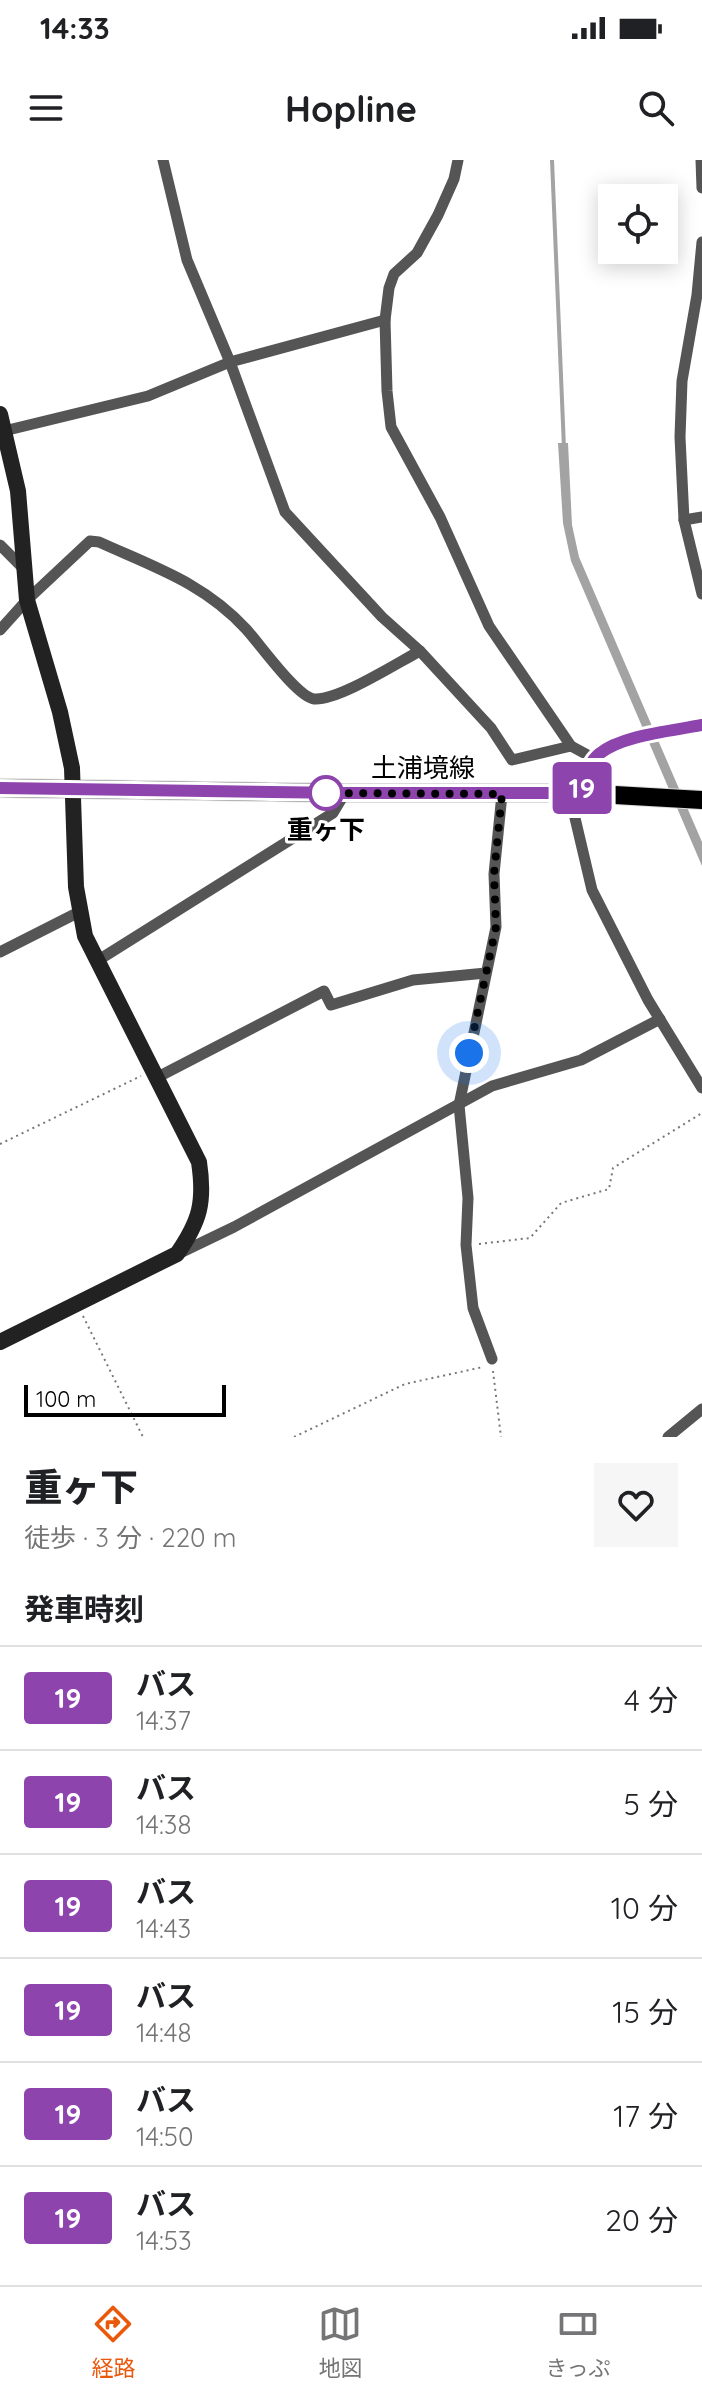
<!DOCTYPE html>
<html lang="ja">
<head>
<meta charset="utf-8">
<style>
	:root { --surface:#fff; --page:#f6f6f6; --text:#202124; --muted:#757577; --line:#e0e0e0; --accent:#ea580c }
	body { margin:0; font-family:Quicksand,"Noto Sans JP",sans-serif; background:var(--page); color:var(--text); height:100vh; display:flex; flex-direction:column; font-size:30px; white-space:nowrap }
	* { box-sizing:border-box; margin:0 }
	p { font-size:26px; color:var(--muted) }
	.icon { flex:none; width:44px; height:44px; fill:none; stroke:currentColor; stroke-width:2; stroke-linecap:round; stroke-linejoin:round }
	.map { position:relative; height:1277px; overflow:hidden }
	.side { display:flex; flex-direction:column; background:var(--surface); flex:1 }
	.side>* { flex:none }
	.badge { padding:0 16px; border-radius:6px; font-size:28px; line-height:52px }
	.controls { position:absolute; left:598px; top:24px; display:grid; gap:16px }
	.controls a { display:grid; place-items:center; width:80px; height:80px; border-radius:0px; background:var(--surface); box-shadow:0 4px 20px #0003; font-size:40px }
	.scale { position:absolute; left:24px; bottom:20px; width:202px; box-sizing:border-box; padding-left:8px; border:4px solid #000; border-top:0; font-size:22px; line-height:28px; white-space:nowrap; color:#000; -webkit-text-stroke:6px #fff; paint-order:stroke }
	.you { position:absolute; width:40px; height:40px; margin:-20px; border:6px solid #fff; border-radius:50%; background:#1a73e8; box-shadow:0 0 0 12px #1a73e833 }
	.map>.badge { position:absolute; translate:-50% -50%; box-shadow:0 0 0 4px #fff }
	h2 { padding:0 24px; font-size:30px; line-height:72px }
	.round { display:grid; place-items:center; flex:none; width:84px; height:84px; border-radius:0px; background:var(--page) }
	.headline { display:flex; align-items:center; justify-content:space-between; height:136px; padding:0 24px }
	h1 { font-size:38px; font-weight:800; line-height:60px }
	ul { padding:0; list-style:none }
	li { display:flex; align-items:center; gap:24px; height:104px; padding:0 24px; border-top:2px solid var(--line) }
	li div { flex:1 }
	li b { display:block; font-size:30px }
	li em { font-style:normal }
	li .badge { min-width:88px; font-weight:700; text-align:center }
	.status { display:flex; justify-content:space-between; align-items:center; height:56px; padding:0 40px; background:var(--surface); direction:ltr }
	.status svg { height:22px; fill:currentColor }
	header { display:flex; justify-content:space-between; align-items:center; height:104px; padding:0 24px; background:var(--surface); font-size:36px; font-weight:800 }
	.tab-bar { display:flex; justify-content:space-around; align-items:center; height:112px; border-top:2px solid var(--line); background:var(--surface); font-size:22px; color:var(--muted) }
	.tab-bar a { display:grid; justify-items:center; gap:4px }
	.tab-bar .on { color:var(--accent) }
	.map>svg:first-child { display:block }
	.water { fill:#a3a3a3 }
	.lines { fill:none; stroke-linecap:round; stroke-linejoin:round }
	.stream { stroke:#a3a3a3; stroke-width:4 }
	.primary-casing { stroke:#dbdbdb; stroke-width:20 }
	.path { stroke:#777; stroke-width:2; stroke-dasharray:2 4; stroke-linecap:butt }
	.street { stroke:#555; stroke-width:11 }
	.secondary { stroke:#222; stroke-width:16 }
	.primary { stroke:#000; stroke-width:18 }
	.line-casing { stroke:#fff; stroke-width:18 }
	.line { stroke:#8e44ad; stroke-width:12 }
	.walk { stroke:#000; stroke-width:8; stroke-dasharray:0 14.4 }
	.stop-dot { fill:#fff; stroke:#8e44ad; stroke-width:4 }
	.labels { text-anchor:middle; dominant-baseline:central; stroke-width:6; stroke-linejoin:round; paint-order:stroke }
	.street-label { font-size:26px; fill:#000; stroke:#fff }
	.stop-label { font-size:26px; font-weight:bold; fill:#000; stroke:#fff }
</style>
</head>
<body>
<div class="status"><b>14:33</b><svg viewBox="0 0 49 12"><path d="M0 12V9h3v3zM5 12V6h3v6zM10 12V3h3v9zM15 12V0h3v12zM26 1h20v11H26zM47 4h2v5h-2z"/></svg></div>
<header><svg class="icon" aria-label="menu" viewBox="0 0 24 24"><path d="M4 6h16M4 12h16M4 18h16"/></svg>Hopline<svg class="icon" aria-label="search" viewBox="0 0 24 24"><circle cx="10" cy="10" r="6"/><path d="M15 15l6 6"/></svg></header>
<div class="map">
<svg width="702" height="1277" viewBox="0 0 702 1277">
	<rect width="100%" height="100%" fill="#fff"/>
	<!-- water -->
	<path class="water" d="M558,283h10l4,82 7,32 123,285v24l-131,-305 -8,-38z"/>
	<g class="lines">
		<!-- stream -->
		<path class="stream" d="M552,0l12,288"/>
		<!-- primary casing -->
		<g class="primary-casing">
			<path id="primary" d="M0,628l345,5h235l122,7"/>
		</g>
		<!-- path -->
		<g class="path">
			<path d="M0,984l141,-68"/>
			<path d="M479,1084l51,-6 31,-35 48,-14 4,-21 89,-55"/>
			<path d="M83,1156l60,121"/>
			<path d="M493,1211l8,66"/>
			<path d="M294,1277l111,-53 78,-17"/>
		</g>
		<!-- street -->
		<g class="street">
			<path d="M163,0l24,100 43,102 55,150 97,105 38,34 71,77 21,32 59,-14"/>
			<path d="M458,0l-4,19 -16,36 -21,38 -23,21 -5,14 -4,32 2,71 4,36 49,90 49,109 82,120 24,13"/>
			<path d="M701,0l1,28"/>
			<path d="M702,82l-5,53 -15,86 -2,56 4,83 18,74"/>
			<path d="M4,271l144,-35 82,-34 155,-42"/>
			<path d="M684,360l18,-3"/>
			<path d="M0,385l23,23"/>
			<path d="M0,470l27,-30 63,-59 9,1c55,25 105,41 147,87 13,14 51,68 68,70 24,2 83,-36 106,-48"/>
			<path d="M580,633l-5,25 17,72 56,110 54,88"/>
			<path d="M0,792l79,-40"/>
			<path d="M97,801l236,-148 12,-20"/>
			<path d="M156,918l168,-87 7,14 82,-25 73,-7"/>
			<path d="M180,1093l54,-26 258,-141 89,-26 79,-41"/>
			<path d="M492,1199l-19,-51 -7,-63 2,-47 -9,-93 37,-178 -2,-53 8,-80"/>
			<path d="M668,1277l34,-28"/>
		</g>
		<!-- secondary -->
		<g class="secondary">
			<path d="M0,254l18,77 9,109 33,112 12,56 4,119 9,49 114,226c6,40 1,59 -22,92l-177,88"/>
			<path d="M580,633c4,-13 8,-30 19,-39 23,-19 74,-23 103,-29"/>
		</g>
		<!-- primary -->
		<use href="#primary" class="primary"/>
	</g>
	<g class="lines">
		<!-- line casing -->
		<g class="line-casing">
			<path id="line" d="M0,628l345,5h235c4,-13 8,-30 19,-39 23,-19 74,-23 103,-29"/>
		</g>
		<!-- line -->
		<use href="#line" class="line"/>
		<!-- walk -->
		<path class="walk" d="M326,633h-3l179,1 -8,80 2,53 -27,126"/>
	</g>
	<!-- markers -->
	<circle class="stop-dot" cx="326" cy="633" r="16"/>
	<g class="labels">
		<!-- street labels -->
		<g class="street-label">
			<text x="423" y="607">土浦境線</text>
		</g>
		<!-- stop labels -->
		<g class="stop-label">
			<text x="326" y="669">重ヶ下</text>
		</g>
	</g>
</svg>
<div class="controls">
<a><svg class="icon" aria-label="locate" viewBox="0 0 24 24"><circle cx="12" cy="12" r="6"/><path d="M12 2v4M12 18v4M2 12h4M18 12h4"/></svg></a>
</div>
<div class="scale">100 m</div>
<div class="you" style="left:469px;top:893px"></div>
<b class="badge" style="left:582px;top:628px;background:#8e44ad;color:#fff">19</b>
</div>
<section class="side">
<div class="headline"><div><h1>重ヶ下</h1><p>徒歩 · 3 分 · 220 m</p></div><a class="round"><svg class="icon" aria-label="heart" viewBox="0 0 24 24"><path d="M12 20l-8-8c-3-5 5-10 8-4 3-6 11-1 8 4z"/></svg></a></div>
<h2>発車時刻</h2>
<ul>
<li><span class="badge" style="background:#8e44ad;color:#fff">19</span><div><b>バス</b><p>14:37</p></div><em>4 分</em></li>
<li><span class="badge" style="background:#8e44ad;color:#fff">19</span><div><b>バス</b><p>14:38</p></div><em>5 分</em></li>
<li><span class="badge" style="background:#8e44ad;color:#fff">19</span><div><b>バス</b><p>14:43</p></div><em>10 分</em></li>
<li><span class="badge" style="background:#8e44ad;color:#fff">19</span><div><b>バス</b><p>14:48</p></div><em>15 分</em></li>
<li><span class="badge" style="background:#8e44ad;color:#fff">19</span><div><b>バス</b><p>14:50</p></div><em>17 分</em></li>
<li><span class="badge" style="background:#8e44ad;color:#fff">19</span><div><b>バス</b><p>14:53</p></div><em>20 分</em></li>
</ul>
</section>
<nav class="tab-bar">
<a class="on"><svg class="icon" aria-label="directions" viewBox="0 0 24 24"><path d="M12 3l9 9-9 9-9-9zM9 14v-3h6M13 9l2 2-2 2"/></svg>経路</a>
<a><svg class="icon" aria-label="map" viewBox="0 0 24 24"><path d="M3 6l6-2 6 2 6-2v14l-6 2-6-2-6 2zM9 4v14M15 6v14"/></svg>地図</a>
<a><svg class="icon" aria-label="tickets" viewBox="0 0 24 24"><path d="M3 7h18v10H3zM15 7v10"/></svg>きっぷ</a>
</nav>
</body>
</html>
